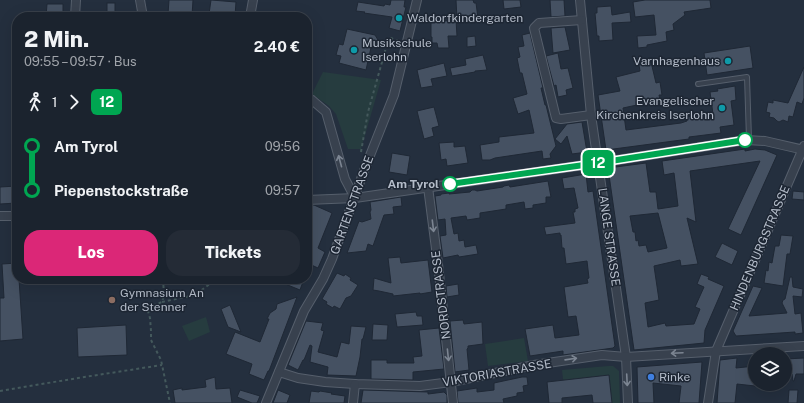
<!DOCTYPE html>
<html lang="de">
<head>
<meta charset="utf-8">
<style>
	:root { --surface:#1b232e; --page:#242b36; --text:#f1f3f6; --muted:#a0a4aa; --line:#39404a; --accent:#db2777 }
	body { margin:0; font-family:"Public Sans",sans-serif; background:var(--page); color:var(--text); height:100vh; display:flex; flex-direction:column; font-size:15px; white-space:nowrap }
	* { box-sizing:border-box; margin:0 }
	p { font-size:13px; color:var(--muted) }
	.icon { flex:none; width:22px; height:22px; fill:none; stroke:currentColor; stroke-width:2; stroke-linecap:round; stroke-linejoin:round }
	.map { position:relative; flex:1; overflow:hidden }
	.details { position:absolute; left:12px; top:12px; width:300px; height:272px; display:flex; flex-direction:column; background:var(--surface); border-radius:16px; box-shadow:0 4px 16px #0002,0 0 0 1px var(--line) }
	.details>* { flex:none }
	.badge { padding:0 8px; border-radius:6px; font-size:14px; line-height:26px }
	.tools { position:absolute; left:748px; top:347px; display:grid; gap:8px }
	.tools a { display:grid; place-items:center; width:44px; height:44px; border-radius:50%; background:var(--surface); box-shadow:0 4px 16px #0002,0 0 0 1px var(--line); font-size:20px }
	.map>.badge { position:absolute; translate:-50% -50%; box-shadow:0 0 0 2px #fff }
	.legs { display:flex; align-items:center; gap:6px; height:44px; padding:0 12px; font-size:13px }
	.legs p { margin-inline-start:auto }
	.summary { display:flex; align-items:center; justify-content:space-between; height:68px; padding:0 12px }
	h1 { font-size:22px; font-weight:800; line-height:30px }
	.action { display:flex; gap:8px; margin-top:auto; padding:8px 12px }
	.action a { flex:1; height:46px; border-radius:16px; background:var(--accent); color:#fff; font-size:16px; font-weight:800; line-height:46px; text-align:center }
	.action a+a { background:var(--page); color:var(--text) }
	ul { padding:0 12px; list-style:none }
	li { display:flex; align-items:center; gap:14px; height:44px; font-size:15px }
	li i { display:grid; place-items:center; width:6px; height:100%; margin:0 5px; background:currentColor }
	li i::after { content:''; width:10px; height:10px; margin:-5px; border:3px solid; border-radius:50%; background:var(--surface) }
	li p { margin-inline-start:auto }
	li:first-child i { background:linear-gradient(#0000 50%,currentColor 0) }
	li:last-child i { background:linear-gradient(currentColor 50%,#0000 0) }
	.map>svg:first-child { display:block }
	.green { fill:#263c3f }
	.building { fill:#455162; stroke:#1f2835; fill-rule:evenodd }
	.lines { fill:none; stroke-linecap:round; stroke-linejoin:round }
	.service-casing { stroke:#565f6c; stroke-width:6 }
	.minor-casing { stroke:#565f6c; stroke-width:10 }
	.path { stroke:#44595c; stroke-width:2; stroke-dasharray:3 3; stroke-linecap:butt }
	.service { stroke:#38414e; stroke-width:4 }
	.minor { stroke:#38414e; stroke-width:8 }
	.oneway { stroke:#7c8592 }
	.line-1-casing { stroke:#fff; stroke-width:9 }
	.line-1 { stroke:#00a651; stroke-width:6 }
	.culture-dot { fill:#0f9aa8; stroke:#1d2633; stroke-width:1.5 }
	.stop-1-dot { fill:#fff; stroke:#00a651; stroke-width:2 }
	.education-dot { fill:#8d6e63; stroke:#1d2633; stroke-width:1.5 }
	.shop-dot { fill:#3f7fe0; stroke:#1d2633; stroke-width:1.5 }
	.labels { text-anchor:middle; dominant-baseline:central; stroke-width:3; stroke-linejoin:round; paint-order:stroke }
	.poi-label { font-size:12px; fill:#b4bcc9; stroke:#1d2633; text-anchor:start }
	.stop-label { font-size:12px; font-weight:bold; fill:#b4bcc9; stroke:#1d2633; text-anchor:end }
	.street-label { font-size:12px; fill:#b4bcc9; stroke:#1d2633 }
</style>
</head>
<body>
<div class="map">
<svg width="804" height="403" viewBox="0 0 804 403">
	<rect width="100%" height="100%" fill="#242f3e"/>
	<!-- green -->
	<g class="green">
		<path d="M323,72l58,8 -20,69h-13l-12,-35 -7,-8 -17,-12z"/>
		<path d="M206,317l4,15 -21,9 -7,-15z"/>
		<path d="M524,338l4,23 -40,5 -3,-22z"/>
		<path d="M609,366h4l6,5 1,32h-8l-3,-28 -45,5 -1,-1 -1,-9z"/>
	</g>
	<!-- building -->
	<g class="building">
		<path d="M169,0h24l-1,16 -24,-2z"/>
		<path d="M211,0l25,2 -1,14 -5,-1v2h-8v-2l-13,-1z"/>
		<path d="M391,0h14l-1,7h2l-6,24 -11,-3 3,-11 -28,-4 1,-1 -9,-1 2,-9 26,4 1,-2 5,1z"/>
		<path d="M456,0h17l1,3h2l2,15 -21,1z"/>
		<path d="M503,0h17l1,7 -17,2z"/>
		<path d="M550,0h14l1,16 -14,1z"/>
		<path d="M645,0h65l1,8 -27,4 1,3 -12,9 1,6 -8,2 1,9 -20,4v2l-9,1 -1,-12 19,-1 -2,-20 -19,2 -2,-15z"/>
		<rect x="107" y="3" width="8" height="14"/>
		<path d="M47,4h16v13h-17z"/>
		<path d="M611,6l1,9 18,-3 1,10 -19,1 1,17 -14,1v-5h-2l-2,-23h2v-6z"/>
		<path d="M456,20l1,16h-9l1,12h-11l-1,-5h-5v-6h-1v-15z"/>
		<path d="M565,27l5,23 -17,3 -2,-25z"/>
		<path d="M347,29l28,6 3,5 -6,3 -6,27 -27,-7 2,-7 -5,-1 3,-11 4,1z"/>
		<path d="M530,33l13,55h-2l4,17h1l10,41 -6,8 1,4 -8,1 -1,-8 -47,7 -5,2h-8l-2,-15 19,-3v-5l35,-4 -5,-23 -11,4 -5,-16 14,-4 -5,-21h-2l-3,-15 3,-1 -2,-10 6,-1 -2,-11z"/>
		<path d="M475,36l1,10 -9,1v-10z"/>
		<path d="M750,46l3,22 -46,7 -3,-22z"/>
		<path d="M558,53l3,16 7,-1 5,20 -7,2 1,5 -9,2 -2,-12 -2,1 -8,-30z"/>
		<path d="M483,55l4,15 -12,1v1l-23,4 -2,-8 16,-3 -1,-6z"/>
		<path d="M651,62l5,21 4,-1 2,13h-3l1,5 -37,8 3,22 55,-7 6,-2 -1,-4 27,-3 -3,-22 8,-1 -1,-2 18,-3 1,14 -5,1 3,24 -14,2 1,6 -32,4v2l-83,11 -8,-55 22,-4 -4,-14 24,-6 -1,-6z"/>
		<path d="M444,63l3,13 -16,3 2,7 -12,2 -4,-18z"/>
		<path d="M804,67v31l-2,6 -5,-2 -4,15 -4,-1 -1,6 -5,-2 -4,2 -2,-1 -3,-3 -5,-1 1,-4 -4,-1 2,-10 5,1v-3l15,3z"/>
		<path d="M434,107l5,19 -7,2 2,8 -10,3 -7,-28z"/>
		<path d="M582,122l5,30 -15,2 -5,-18 -6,8 -6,-5 12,-15z"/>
		<path d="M454,142v5l11,-1 3,17 -21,3 -1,-7 -5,1 -2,-17z"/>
		<path d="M745,149v2l10,-2 10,1 12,5 -36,80 -13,-6 32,-68 -70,10 6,51 -9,-4 11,46 -17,2 -1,-6 -26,6 5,34 -14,3 3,24 17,-4 1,3 28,-2 6,-15 -5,-2 9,-20 -7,-3 4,-10 8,3 -1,2 16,7 -19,44 -1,13 -70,7 -26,-182 38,-5 4,29h6l2,17 20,-3 -4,-33 -10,2 -2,-14zM658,213l9,35 -19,4 -2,-7 -7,1 -1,-6 -2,1 -1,-9h-2l-3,-16z"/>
		<path d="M392,153l18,3 -3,19 -18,-3z"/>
		<path d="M586,174l2,18 5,-1 22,155 -2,2 -50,7v-4l-33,5 -5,-27 28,-4 2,13 24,-3 -3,-19 -8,1 -4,-30 24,-4 -1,-4 2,-1 -2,-17 -21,3 -2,-16h-2l-1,-13h-1v-2l-14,2 -2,-8 31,-4 -2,-11h2v-3l3,-1 -4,-20 -10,1 -2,-11z"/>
		<path d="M548,181l3,16h-5v6l-13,2v3l-8,1 -1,-7 -18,3v4l-26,4v5l-13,2 -1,-4 -15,2 3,16 4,-1 1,8 5,-1 1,7 11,-2 2,9 -19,3 -1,-2 -15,3 -3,-22 6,-1 -1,-16 -7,1 -3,-24 6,-1v-1l8,-1v1l21,-2 2,-2h3l2,1 26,-4 1,-1 5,-1 1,2z"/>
		<path d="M17,186v17l-17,1v-17z"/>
		<path d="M793,191l11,1v8l-12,-1z"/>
		<path d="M401,197l1,9 -9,1 1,7 -10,1 -11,31 -5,-2 -2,7 -19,2 12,-32 3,1 9,-3 -1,-7 1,-2 -1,-8z"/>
		<path d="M311,205h3l18,8 -14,35 7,4 -7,16 -11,-5v-47z"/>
		<path d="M781,235l12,1 -3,18h-3l-4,32 -19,-3 2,-13 2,1 1,-9 3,1 3,-17h4z"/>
		<path d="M722,243l16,8 -6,14 -17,-8z"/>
		<path d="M400,257l1,6 27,-3 4,32 -12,2v-1l-27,3v-2l-14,-3 -6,-1 1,-12 17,5 -3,-25z"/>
		<path d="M17,263v16h2l4,60 -23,2v-43h4l-2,-34z"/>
		<path d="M337,273l7,3 1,-2 6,4 -1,2 8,5 -7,11 -5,2 -6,11 -6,-3 -1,2 -7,-4 1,-2 -5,-3z"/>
		<path d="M790,277h2l1,10 10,2 -1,8 -9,-1 2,18 6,-1 2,20 -8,1v-2l-59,4 -3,-5 20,-45 9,2 -13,28 38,-3 -5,-10 1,-3 2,-1z"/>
		<path d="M273,279h31l-4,11z"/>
		<path d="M458,284l1,11 -12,2 -1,-11z"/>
		<path d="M297,297l-28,74h-1l-4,9 -15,-6 3,-10 -26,-10 9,-22 25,10 9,-23h-2l3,-6 6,-4 1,-5z"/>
		<path d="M230,305l11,27 -13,-5 -7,-18z"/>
		<path d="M416,312l1,4h5l1,9 -26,2 -2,-13z"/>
		<path d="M463,320l1,4 18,-2 1,22 -15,2v2l-1,1 2,21 -14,2 -5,-51z"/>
		<path d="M306,321l17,2 -2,7 3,1 -6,21 19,5 4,-15 8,2 2,-18 15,1 -3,12h-1l-2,18 -4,19 -29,-1 1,-8 -18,-5 2,-16 -2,-1 -6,15h-1l-5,10 -10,-5z"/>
		<path d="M373,324l15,1 -1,15h-15z"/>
		<path d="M126,325l1,30 -49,2 -1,-29z"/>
		<path d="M439,328l5,41 -31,3v8l-42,-1v-19h16v3h27l-1,-6 9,-1 -3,-26z"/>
		<path d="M737,358l-1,10 19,-2v20l-18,-2 -2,19h-18l3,-43z"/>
		<path d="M804,358v16h-8l-2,7h-1l-1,-7 -7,1v-16z"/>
		<path d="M702,362l-3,41h-20l2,-17 -28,-3 1,20h-16l-1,-36z"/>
		<path d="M609,375l3,28h-19l-1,-8 -30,3v5h-13l-2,-21z"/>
		<path d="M215,377l1,12 14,-1 2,15h-57l-2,-13 9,-2v2l24,-3 -1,-7z"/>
		<path d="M522,377h5l1,8 -5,1 1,6 -7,1v3l-14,3 1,4h-46l-1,-12 20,-3v4l17,-2v-7z"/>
		<path d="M240,390l20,6 -3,7h-5l-15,-6z"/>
		<path d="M278,390l12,5 -3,8h-14z"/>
		<path d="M363,390l65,2v2l16,-2 3,3v8h-86z"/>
		<path d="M789,390h9l-1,13h-9z"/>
		<path d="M311,391l8,1 1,-1 12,2 -1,1 14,2 -1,7h-35z"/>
	</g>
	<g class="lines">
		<!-- service casing -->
		<g class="service-casing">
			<path id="service" d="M698,84l49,-7 2,62"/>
		</g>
		<!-- minor casing -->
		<g class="minor-casing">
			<g id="minor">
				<path d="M140,0l3,17"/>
				<path d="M580,0l11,115 35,242 2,46"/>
				<path d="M75,17l1,-17"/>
				<path d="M250,17l3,-17"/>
				<path d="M582,20l-43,3 -5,5 22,90 5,1 30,-4"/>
				<path d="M307,98l5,2 14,12 19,67 10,19"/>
				<path d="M428,187l10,77 15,139"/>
				<path d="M307,200l48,-2 243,-35 148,-23 19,1 39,9"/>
				<path d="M0,216h17"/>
				<path d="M279,372l19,6 27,4 30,2 65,2 31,-4 83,-17 68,-10 24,2 178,-11"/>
				<path d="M266,403l38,-92 19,-32 9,-20 33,-91 29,-73 23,-95"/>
				<path d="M353,403l2,-19"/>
				<path d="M708,403l8,-52 88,-205"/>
			</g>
		</g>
		<!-- path -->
		<g class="path">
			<path d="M361,152l7,-40 21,-75 8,4 1,-1"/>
			<path d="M163,279l1,16 -2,7 -15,6 3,10 1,13v9l10,20 9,43"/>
			<path d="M162,302l33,-7 20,-15 9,-1"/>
			<path d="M0,391l78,-13 84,-13"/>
		</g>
		<!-- service -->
		<use href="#service" class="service"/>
		<!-- minor -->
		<use href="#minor" class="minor"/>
	</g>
	<!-- one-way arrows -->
	<defs><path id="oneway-shaft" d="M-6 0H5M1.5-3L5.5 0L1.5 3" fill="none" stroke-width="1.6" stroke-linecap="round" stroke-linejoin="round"/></defs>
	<g class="oneway">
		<use href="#oneway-shaft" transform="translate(340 161) rotate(-105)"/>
		<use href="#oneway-shaft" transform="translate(433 226) rotate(83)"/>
		<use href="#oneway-shaft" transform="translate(677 353) rotate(177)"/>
		<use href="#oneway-shaft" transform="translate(448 355) rotate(84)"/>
		<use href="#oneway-shaft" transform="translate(571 359) rotate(-8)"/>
		<use href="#oneway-shaft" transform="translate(627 380) rotate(87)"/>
	</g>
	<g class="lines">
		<!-- line-1 casing -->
		<g class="line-1-casing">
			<path id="line-1" d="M450,184l148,-21 147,-23"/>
		</g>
		<!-- line-1 -->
		<use href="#line-1" class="line-1"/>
	</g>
	<!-- markers -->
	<g class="culture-dot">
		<circle cx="399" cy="18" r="4"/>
		<circle cx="354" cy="50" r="4"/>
		<circle cx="728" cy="61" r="4"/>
		<circle cx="722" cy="108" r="4"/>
	</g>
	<g class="stop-1-dot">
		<circle cx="745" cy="140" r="7"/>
		<circle cx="450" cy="184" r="7"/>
	</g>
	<circle class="education-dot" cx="112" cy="300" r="4"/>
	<circle class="shop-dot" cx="651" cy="377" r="4"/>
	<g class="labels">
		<!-- poi labels -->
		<g class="poi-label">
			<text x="407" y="18">Waldorfkindergarten</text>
			<text x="362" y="43">Musikschule<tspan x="362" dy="14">Iserlohn</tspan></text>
			<text x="720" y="61" text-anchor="end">Varnhagenhaus</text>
			<text x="714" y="101" text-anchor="end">Evangelischer<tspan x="714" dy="14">Kirchenkreis Iserlohn</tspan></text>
			<text x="120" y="293">Gymnasium An<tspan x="120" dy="14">der Stenner</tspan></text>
			<text x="659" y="377">Rinke</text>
		</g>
		<!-- stop labels -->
		<g class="stop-label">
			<text x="439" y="184">Am Tyrol</text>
		</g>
		<!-- street labels -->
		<g class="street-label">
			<text transform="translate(352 205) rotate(-70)">GARTENSTRASSE</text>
			<text transform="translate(609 237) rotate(82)">LANGE STRASSE</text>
			<text transform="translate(760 248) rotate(-67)">HINDENBURGSTRASSE</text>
			<text transform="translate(441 295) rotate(-97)">NORDSTRASSE</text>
			<text transform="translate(497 373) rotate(-10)">VIKTORIASTRASSE</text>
		</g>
	</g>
</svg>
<div class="tools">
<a><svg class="icon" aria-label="layers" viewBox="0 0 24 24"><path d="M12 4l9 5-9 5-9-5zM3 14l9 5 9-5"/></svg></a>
</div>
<b class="badge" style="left:598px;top:163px;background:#00a651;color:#fff">12</b>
<section class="details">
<div class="summary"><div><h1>2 Min.</h1><p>09:55 – 09:57 · Bus</p></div><b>2.40 €</b></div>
<div class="legs"><svg class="icon" aria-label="walk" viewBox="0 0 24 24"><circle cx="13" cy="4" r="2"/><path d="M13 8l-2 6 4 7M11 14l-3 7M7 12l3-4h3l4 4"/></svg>1<svg class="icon" aria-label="forward" viewBox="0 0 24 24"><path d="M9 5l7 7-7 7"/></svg><b class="badge" style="background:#00a651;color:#fff">12</b></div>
<ul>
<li><i style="color:#00a651"></i><b>Am Tyrol</b><p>09:56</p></li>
<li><i style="color:#00a651"></i><b>Piepenstockstraße</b><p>09:57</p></li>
</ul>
<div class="action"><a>Los</a><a>Tickets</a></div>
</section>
</div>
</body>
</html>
